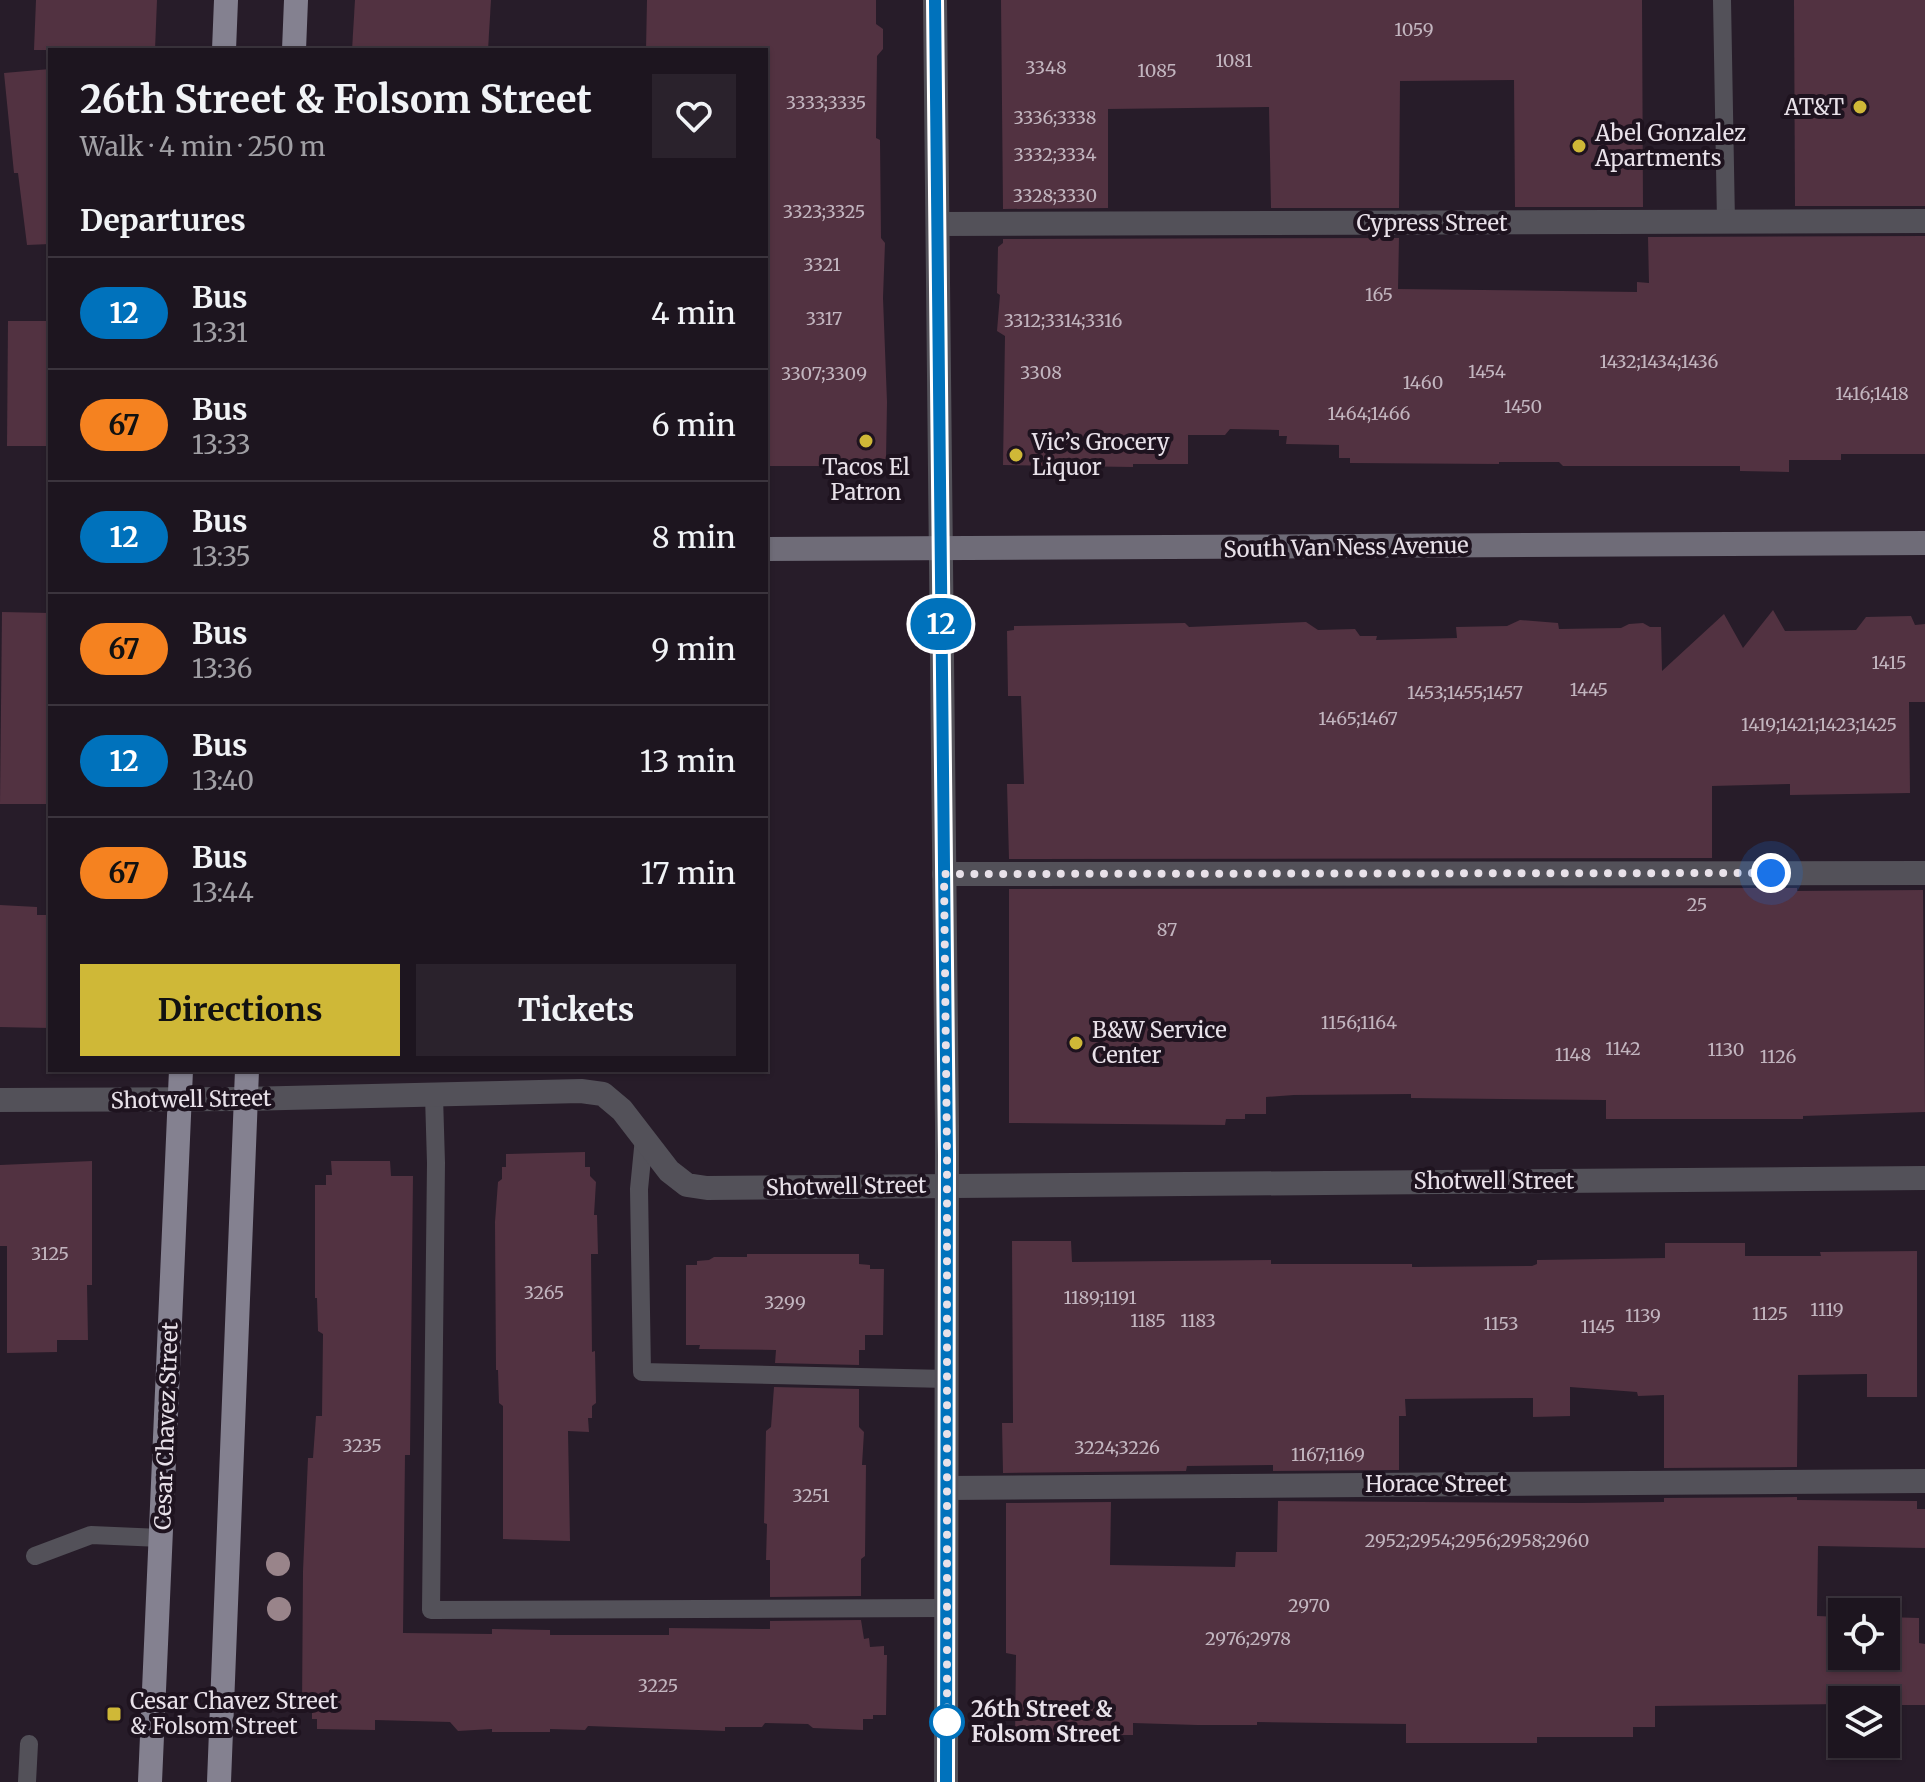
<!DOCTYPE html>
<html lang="en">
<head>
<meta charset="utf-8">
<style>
	:root { --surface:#1d151f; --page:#2a222c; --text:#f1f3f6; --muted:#a09fa4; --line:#3b343d; --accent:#cfb837 }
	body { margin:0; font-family:Merriweather,serif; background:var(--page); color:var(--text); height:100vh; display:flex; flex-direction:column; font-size:30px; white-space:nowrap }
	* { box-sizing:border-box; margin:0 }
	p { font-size:26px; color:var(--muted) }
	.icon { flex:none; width:44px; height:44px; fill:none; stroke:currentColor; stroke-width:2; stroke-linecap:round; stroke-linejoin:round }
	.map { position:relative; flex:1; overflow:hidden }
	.panel { position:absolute; left:48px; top:48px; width:720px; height:1024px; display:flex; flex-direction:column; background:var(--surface); border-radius:0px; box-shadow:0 2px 6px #0004,0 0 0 2px var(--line) }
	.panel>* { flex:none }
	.badge { padding:0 16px; border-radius:26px; font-size:28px; line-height:52px }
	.fabs { position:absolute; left:1828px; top:1598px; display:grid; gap:16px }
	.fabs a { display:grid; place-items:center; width:72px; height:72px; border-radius:0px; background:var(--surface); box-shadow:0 2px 6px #0004,0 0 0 2px var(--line); font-size:40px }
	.you { position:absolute; width:40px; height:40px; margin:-20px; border:6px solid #fff; border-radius:50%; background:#1a73e8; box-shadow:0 0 0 12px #1a73e833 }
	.map>.badge { position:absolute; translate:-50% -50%; box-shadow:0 0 0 4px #fff }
	h2 { padding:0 32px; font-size:30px; line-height:72px }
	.round { display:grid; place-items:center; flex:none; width:84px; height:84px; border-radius:0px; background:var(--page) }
	.summary { display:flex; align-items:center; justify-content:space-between; height:136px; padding:0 32px }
	h1 { font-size:38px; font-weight:700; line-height:60px }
	.primary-button { display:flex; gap:16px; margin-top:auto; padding:16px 32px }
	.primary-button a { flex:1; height:92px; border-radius:0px; background:var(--accent); color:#111; font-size:32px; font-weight:700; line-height:92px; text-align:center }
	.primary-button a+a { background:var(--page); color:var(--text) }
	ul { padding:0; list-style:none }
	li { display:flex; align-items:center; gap:24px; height:112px; padding:0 32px; border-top:2px solid var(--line) }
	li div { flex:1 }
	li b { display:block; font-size:30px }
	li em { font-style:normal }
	li .badge { min-width:88px; font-weight:700; text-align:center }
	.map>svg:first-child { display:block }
	.building { fill:#523241 }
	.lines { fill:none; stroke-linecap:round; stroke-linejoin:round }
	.service { stroke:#535159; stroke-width:18 }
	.minor { stroke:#535159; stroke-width:24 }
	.secondary { stroke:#6f6c78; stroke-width:24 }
	.primary { stroke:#848190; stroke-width:24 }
	.tree { fill:#99848a }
	.line-casing { stroke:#fff; stroke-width:18 }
	.line { stroke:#0072bc; stroke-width:12 }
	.walk { stroke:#e8e1e9; stroke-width:8; stroke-dasharray:0 14.4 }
	.poi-dot { fill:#cfb837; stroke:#1e131f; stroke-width:3 }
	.stop-dot { fill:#fff; stroke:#0072bc; stroke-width:4 }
	.labels { text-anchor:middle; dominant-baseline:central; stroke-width:8; stroke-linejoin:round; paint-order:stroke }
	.number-label { font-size:18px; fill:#c2b5bf }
	.poi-label { font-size:22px; fill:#e8e1e9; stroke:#1e131f; text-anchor:start }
	.street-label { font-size:22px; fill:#e8e1e9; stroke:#1e131f }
	.stop-label { font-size:22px; font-weight:bold; fill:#e8e1e9; stroke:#1e131f; text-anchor:start }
</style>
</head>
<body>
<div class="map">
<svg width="1925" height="1782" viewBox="0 0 1925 1782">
	<rect width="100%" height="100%" fill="#271c29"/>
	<!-- building -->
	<g class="building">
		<path d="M36,0h121l-2,50h-121z"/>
		<path d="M355,0h136l-3,50h-136z"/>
		<path d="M647,0h229v24l7,5v20l-6,7 -1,82 4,2 1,98 4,5 -2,55 4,104 -1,57h-7l1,8h-5v7h-40v-8h-69v-416h-120z"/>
		<path d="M1001,0h641l1,207h-128l-1,-127 -114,1 -1,127h-128l-2,-101 -161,2v99l-105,1z"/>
		<path d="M1794,0h131v206h-130z"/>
		<path d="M50,69v175l-23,1 -9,-72h-4l-10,-100z"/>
		<path d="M1925,236v218h-84v6h-52v12l-49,-1v-5h-177l-4,-4h-60v2l-149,-1v-5h-11v-13l-53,-1 1,-8h-8v-6l-49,-1 -5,6h-37v29h-55v3l-130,-2 2,-129 -8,-5 3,-36 -3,-2 1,-46 5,-4v-4l396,-1 -1,51 239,3v-10l12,1 -1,-46z"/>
		<path d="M8,321h42v125h-43z"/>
		<path d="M1773,610l12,21 71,-1 10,-13 45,-1 4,9 10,-1v78h-16l1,91 -120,2v-11l-78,2v72l-703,1 -2,-75h17l-3,-88h-13l-1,-65 7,-1v-4l171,-3 4,4 117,-5 12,8 37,-1 5,7h17l-1,4 81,-2 -1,-11 51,-1 13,-6 38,3 1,6 62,-1 8,-4 14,-1 7,4h11l1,44 62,-57 19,34z"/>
		<path d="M2,612l48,1v191h-50z"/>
		<path d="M1797,888v3l126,-1 2,222 -122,4v3h-197v-19l-195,-2v-4l-117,1 -28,2v17h-21v5h-19l-1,6 -216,-2v-234z"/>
		<path d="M0,905l37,2v8h13v113l-50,-1z"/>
		<path d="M585,1152v15h5v9l6,6 -2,33h3l1,39h-7l1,98 3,-1 1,52 -4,3v12h-4l1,14 -21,-1 2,110 -67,-2v-133l-4,-3 -1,-33h-2l-1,-148 3,-40 4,-3v-12h4v-13z"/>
		<path d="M92,1161v124h-5l1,55h-31v12l-50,1v-107h-7v-81z"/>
		<path d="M331,1161h59l1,15h22l-3,279h-5l-2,178 89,1v-5l58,1v5h119v-7l101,1v-8l91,-1 3,19 5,-1 1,9 14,-1v9h3l-1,60h-13v4h-10v11l-50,-2 -5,-4 -43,-1 -3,4h-37v4l-137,-5 -3,4 -35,-1v3h-58v-3l-34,2 -8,-9 -75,-2v10l-58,-1v-10h-5v-11h-10l1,-137 5,-113h5l3,-42h6l1,-82 -5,-3 -1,-33h-2v-113h11v-10h6z"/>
		<path d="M1012,1241h59l1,21 199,-2v4h141v3l120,-1 5,-2v-4l128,-2v-15h80v13h76l-1,-4 97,-1v146h-50v-23l-69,1 -1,92 -133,1v-73l-26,1 -1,-4 -67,-5v29l-37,1v-19l-128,1 1,17h-7v54l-126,1v-6l-86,1 -1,5 -183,2 -1,-50h11z"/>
		<path d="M747,1254h112v10l11,1v4h14l-1,66h-18v15h-6v15l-84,-2 1,-13 -77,-1 1,-4h-14v-80h11v-4l12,-1 5,-3h33z"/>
		<path d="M774,1387l85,2v38l5,5 -2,33h4l-1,91 -4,3v37l-91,1v-37h-4l1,-36 -3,-1 2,-92 5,-4z"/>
		<path d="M1797,1497v3l120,1v8h8v39l-107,-2 -1,70 25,1v39h44v-39l33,1v25l6,1v61h-39v-5h-44v4l-187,2v21h-22v10h-96v6h-131v-19l-149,-2v3h-60l-64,-2v12h-18v5l-100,-1 1,-84 -10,-2v-150l105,-1 -1,63 125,2 1,-15h41l1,-51 302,2 84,-1v-4z"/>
	</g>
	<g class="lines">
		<!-- service -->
		<g class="service">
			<path d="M1722,0l4,222"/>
			<path d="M434,1096l2,67 -5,447 515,-2"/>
			<path d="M644,1138l-5,51 3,183 305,7"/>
			<path d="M35,1556l56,-21 70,3"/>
			<path d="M27,1782l2,-38"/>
		</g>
		<!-- minor -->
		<g class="minor">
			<path d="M935,0l12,1126 -1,656"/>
			<path d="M938,224l987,-3"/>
			<path d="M944,874l981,-1"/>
			<path d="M0,1100l246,-1 335,-8 22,3 19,16 47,61 18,14 20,3 1218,-10"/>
			<path d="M947,1488l978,-7"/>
		</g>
		<!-- secondary -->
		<path class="secondary" d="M766,549l1159,-6"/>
		<!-- primary -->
		<g class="primary">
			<path d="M224,50l2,-50"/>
			<path d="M294,50l2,-50"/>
			<path d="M150,1782l31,-712"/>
			<path d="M219,1782l28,-712"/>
		</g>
	</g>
	<!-- trees -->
	<g class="tree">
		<circle cx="278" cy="1564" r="12"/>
		<circle cx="279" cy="1609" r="12"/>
	</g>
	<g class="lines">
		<!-- line casing -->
		<g class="line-casing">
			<path id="line" d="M935,0l12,1155 -1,627"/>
		</g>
		<!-- line -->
		<use href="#line" class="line"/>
		<!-- walk -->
		<path class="walk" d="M947,1722v-567l-3,-281 827,-1"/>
	</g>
	<!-- markers -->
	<g class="poi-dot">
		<circle cx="1860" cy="107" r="8"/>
		<circle cx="1579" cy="146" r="8"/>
		<circle cx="866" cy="441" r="8"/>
		<circle cx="1016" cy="455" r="8"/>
		<circle cx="1076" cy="1043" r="8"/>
		<rect x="106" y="1706" width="16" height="16" rx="4"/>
	</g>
	<circle class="stop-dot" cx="947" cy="1722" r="16"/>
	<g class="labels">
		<!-- number labels -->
		<g class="number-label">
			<text x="1414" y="29">1059</text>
			<text x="1234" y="60">1081</text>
			<text x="1046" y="67">3348</text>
			<text x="1157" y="70">1085</text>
			<text x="826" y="102">3333;3335</text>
			<text x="1055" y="117">3336;3338</text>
			<text x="1055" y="154">3332;3334</text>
			<text x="1055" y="195">3328;3330</text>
			<text x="824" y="211">3323;3325</text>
			<text x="822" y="264">3321</text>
			<text x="1379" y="294">165</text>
			<text x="824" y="318">3317</text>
			<text x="1063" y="320">3312;3314;3316</text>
			<text x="1659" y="361">1432;1434;1436</text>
			<text x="1487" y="371">1454</text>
			<text x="1041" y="372">3308</text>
			<text x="824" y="373">3307;3309</text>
			<text x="1423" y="382">1460</text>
			<text x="1872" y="393">1416;1418</text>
			<text x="1523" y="406">1450</text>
			<text x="1369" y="413">1464;1466</text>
			<text x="1889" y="662">1415</text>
			<text x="1589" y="689">1445</text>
			<text x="1465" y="692">1453;1455;1457</text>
			<text x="1358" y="718">1465;1467</text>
			<text x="1819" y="724">1419;1421;1423;1425</text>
			<text x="1697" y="904">25</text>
			<text x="1167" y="929">87</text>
			<text x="1359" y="1022">1156;1164</text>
			<text x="1623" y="1048">1142</text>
			<text x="1726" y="1049">1130</text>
			<text x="1573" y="1054">1148</text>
			<text x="1778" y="1056">1126</text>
			<text x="50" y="1253">3125</text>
			<text x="544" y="1292">3265</text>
			<text x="1100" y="1297">1189;1191</text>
			<text x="785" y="1302">3299</text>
			<text x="1827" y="1309">1119</text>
			<text x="1770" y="1313">1125</text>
			<text x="1643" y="1315">1139</text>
			<text x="1148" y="1320">1185</text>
			<text x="1198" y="1320">1183</text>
			<text x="1501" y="1323">1153</text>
			<text x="1598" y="1326">1145</text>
			<text x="362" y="1445">3235</text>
			<text x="1117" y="1447">3224;3226</text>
			<text x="1328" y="1454">1167;1169</text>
			<text x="811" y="1495">3251</text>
			<text x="1477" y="1540">2952;2954;2956;2958;2960</text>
			<text x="1309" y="1605">2970</text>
			<text x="1248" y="1638">2976;2978</text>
			<text x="658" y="1685">3225</text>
		</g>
		<!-- poi labels -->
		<g class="poi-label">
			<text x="1844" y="107" text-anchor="end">AT&amp;T</text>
			<text x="1595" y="133">Abel Gonzalez<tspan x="1595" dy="25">Apartments</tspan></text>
			<text x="1032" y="442">Vic’s Grocery<tspan x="1032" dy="25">Liquor</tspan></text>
			<text x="866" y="467" text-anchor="middle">Tacos El<tspan x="866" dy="25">Patron</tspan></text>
			<text x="1092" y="1030">B&amp;W Service<tspan x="1092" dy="25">Center</tspan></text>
			<text x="130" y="1701">Cesar Chavez Street<tspan x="130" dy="25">&amp; Folsom Street</tspan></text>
		</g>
		<!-- street labels -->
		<g class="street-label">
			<text x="1432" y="223">Cypress Street</text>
			<text transform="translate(1346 547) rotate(-1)">South Van Ness Avenue</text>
			<text transform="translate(191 1099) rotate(-1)">Shotwell Street</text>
			<text x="1494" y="1181">Shotwell Street</text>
			<text transform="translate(846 1186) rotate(-1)">Shotwell Street</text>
			<text transform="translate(166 1426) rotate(-88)">Cesar Chavez Street</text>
			<text x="1436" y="1484">Horace Street</text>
		</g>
		<!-- stop labels -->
		<g class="stop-label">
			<text x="971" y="1709">26th Street &amp;<tspan x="971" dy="25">Folsom Street</tspan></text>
		</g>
	</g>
</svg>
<div class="fabs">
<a><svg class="icon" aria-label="locate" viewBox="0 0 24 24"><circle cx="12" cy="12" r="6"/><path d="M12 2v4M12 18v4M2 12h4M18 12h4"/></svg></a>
<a><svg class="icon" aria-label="layers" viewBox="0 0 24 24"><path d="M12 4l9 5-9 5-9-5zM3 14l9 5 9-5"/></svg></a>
</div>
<div class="you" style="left:1771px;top:873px"></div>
<b class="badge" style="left:941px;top:624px;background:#0072bc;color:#fff">12</b>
<section class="panel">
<div class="summary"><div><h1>26th Street &amp; Folsom Street</h1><p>Walk · 4 min · 250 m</p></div><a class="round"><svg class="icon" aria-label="heart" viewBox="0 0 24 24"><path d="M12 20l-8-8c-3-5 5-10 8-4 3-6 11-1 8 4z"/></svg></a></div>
<h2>Departures</h2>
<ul>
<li><span class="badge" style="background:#0072bc;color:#fff">12</span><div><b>Bus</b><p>13:31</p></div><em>4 min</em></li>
<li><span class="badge" style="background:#f58220;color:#111">67</span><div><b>Bus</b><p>13:33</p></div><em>6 min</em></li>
<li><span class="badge" style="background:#0072bc;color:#fff">12</span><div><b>Bus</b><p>13:35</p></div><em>8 min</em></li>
<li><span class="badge" style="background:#f58220;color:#111">67</span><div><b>Bus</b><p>13:36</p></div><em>9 min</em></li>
<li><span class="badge" style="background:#0072bc;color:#fff">12</span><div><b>Bus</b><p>13:40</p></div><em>13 min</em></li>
<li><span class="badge" style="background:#f58220;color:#111">67</span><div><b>Bus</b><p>13:44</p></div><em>17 min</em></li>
</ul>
<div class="primary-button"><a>Directions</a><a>Tickets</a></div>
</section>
</div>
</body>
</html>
